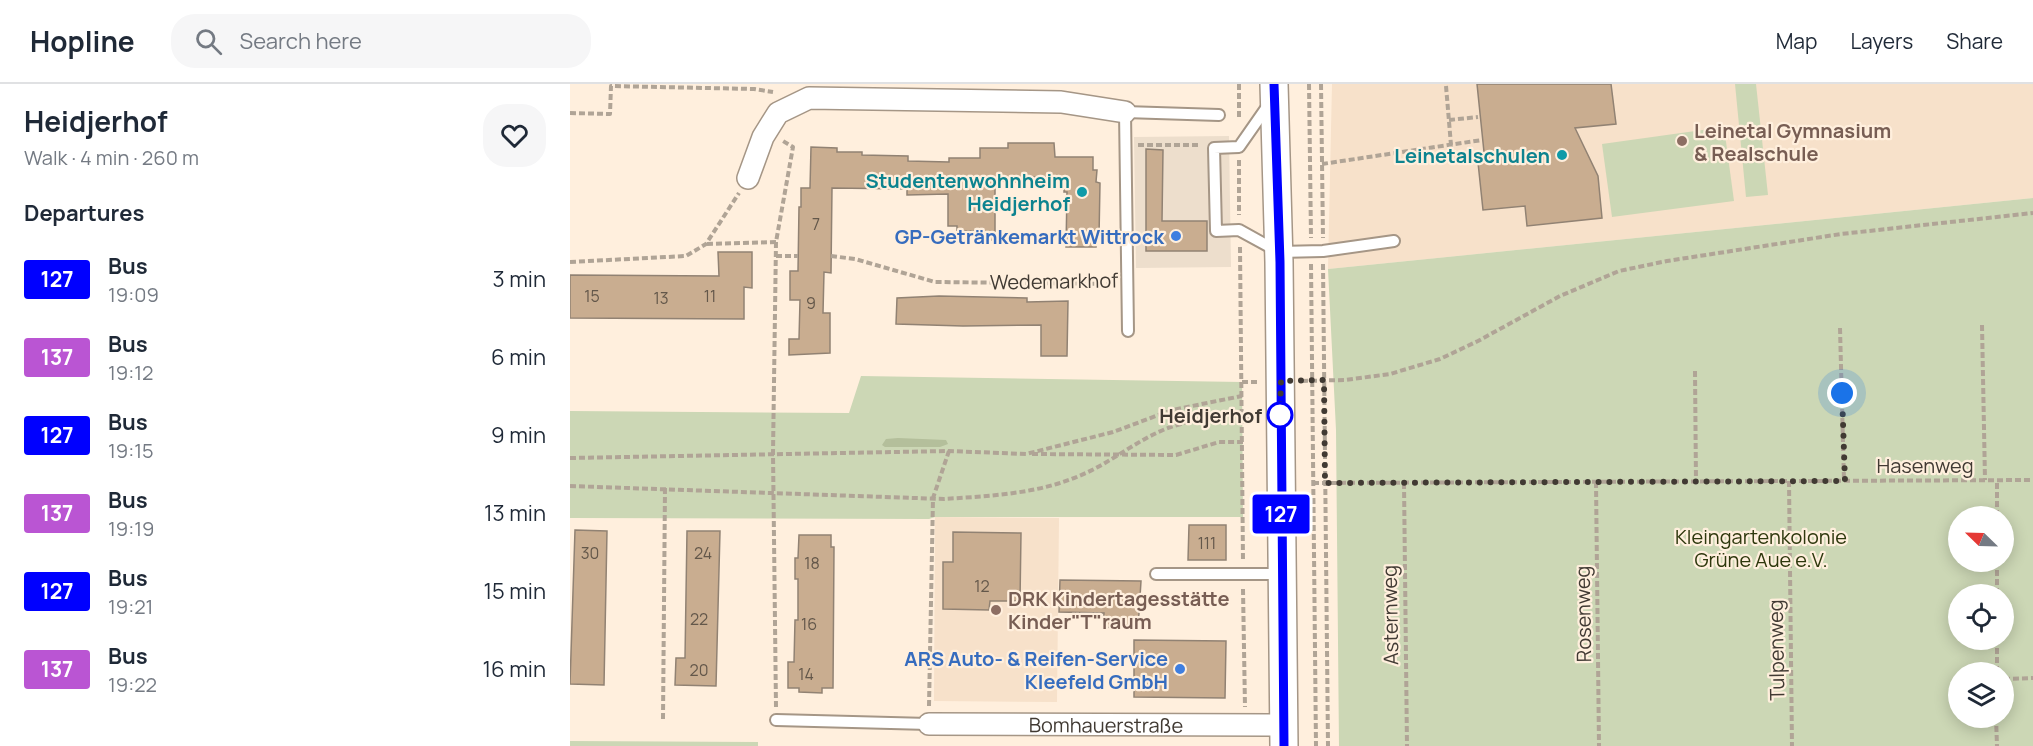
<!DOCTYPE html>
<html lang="en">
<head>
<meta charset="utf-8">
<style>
	:root { --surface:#fff; --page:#f6f6f7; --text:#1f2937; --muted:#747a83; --line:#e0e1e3 }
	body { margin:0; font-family:Manrope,sans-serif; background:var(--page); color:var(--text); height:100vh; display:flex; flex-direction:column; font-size:22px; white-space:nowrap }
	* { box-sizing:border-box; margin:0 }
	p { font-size:20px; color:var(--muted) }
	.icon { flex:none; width:33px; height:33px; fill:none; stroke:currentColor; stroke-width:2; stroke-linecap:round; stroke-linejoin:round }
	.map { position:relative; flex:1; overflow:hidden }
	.details { display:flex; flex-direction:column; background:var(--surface); width:570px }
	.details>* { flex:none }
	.badge { padding:0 12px; border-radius:4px; font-size:21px; line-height:39px }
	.needle { width:39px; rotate:293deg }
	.fabs { position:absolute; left:1378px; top:422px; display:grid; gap:12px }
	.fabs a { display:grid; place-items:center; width:66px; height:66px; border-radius:50%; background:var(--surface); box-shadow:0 3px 15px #0003; font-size:30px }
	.you { position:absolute; width:30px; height:30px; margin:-15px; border:4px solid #fff; border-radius:50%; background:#1a73e8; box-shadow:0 0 0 9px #1a73e833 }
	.map>.badge { position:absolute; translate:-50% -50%; box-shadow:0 0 0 3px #fff }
	h2 { padding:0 24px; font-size:22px; line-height:54px }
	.round { display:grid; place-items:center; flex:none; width:63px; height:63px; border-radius:24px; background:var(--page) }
	.summary { display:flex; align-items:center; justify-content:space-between; height:102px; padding:0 24px }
	h1 { font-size:28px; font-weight:700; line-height:45px }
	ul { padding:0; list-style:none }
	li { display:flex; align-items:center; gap:18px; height:78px; padding:0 24px }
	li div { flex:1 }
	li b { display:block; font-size:22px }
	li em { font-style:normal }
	li .badge { min-width:66px; font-weight:700; text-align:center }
	header { display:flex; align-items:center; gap:36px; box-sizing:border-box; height:84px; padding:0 30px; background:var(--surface); border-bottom:2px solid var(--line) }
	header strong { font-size:28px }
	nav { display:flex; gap:33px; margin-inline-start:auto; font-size:21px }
	.search { width:420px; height:54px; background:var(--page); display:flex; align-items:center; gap:15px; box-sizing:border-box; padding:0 21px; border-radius:24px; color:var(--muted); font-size:22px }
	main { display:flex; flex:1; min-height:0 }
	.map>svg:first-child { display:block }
	.commercial { fill:#eddecc }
	.built { fill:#f7e1ca }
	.green { fill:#ccd7b5; fill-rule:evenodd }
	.forest { fill:#b4bf9b }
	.building { fill:#c9ad90; stroke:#918273; stroke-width:1.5 }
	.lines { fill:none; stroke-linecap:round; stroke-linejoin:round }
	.service-casing { stroke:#a59686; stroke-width:14 }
	.minor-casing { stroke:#a59686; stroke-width:24 }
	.tertiary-casing { stroke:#a59686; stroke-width:30 }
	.path { stroke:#b0a496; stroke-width:4; stroke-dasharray:6 3; stroke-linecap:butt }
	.service { stroke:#fff; stroke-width:10 }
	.minor { stroke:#fff; stroke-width:21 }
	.tertiary { stroke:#fff; stroke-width:27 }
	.line-casing { stroke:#fff; stroke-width:14 }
	.line { stroke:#00f; stroke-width:9 }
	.walk { stroke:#413a33; stroke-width:6; stroke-dasharray:0 10.8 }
	.education-dot { fill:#8d6e63; stroke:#ffefdd; stroke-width:2 }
	.culture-dot { fill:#0f9aa8; stroke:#ffefdd; stroke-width:2 }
	.shop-dot { fill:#3f7fe0; stroke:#ffefdd; stroke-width:2 }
	.stop-dot { fill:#fff; stroke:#00f; stroke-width:3 }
	.labels { text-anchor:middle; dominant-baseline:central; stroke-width:4.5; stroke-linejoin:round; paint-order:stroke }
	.number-label { font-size:16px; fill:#63574a }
	.education-label { font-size:20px; font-weight:bold; fill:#785e54; stroke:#ffefdd; text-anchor:start }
	.culture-label { font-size:20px; font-weight:bold; fill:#0d838f; stroke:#ffefdd; text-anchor:end }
	.shop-label { font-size:20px; font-weight:bold; fill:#366cbe; stroke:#ffefdd; text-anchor:end }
	.street-label { font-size:20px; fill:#413a33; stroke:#ffefdd }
	.stop-label { font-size:20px; font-weight:bold; fill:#413a33; stroke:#ffefdd; text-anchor:end }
	.park-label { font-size:20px; fill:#2e380d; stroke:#ffefdd }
</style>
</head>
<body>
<header>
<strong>Hopline</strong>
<div class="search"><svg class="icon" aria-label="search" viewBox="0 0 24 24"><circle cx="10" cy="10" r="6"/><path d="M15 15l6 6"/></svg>Search here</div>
<nav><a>Map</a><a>Layers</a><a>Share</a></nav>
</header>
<main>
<section class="details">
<div class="summary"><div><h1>Heidjerhof</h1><p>Walk · 4 min · 260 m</p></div><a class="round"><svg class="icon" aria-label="heart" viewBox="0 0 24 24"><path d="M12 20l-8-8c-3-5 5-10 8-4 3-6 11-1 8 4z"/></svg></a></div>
<h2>Departures</h2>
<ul>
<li><span class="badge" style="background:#00f;color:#fff">127</span><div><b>Bus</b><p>19:09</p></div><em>3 min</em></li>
<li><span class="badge" style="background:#ba55d3;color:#fff">137</span><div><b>Bus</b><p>19:12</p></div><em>6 min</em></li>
<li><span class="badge" style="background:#00f;color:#fff">127</span><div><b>Bus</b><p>19:15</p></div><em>9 min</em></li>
<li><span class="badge" style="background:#ba55d3;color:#fff">137</span><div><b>Bus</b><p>19:19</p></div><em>13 min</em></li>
<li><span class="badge" style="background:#00f;color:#fff">127</span><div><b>Bus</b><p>19:21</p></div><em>15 min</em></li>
<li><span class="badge" style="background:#ba55d3;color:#fff">137</span><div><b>Bus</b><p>19:22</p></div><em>16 min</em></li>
</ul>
</section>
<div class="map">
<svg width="1463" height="662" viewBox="0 0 1463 662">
	<rect width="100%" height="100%" fill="#ffefdd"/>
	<!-- commercial -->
	<path class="commercial" d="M659,52l2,131 -95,1 -2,-131z"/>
	<!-- built -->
	<g class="built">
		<path d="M762,0h701v114l-705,71z"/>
		<path d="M365,433l124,1 -2,184 -123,-1z"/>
	</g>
	<!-- green -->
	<g class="green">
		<path d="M1165,0h21l12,111 -22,2z"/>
		<path d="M1154,43l10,74 -122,16 -10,-73z"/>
		<path d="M1463,114v548h-694l-3,-316 -8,-161zM1389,432h45v45h-45zM1389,510h45v45h-45zM1389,588h45v45h-45z"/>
		<path d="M291,292l381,6 1,135h-308l-6,2 -359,-1v-107l279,2z"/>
		<path d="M0,657l188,1v4h-188z"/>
	</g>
	<!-- forest -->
	<path class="forest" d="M328,354l48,2 2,4 -8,3h-55l-3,-2 4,-6z"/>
	<!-- building -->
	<g class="building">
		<path d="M907,0h134l5,40 -41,4 23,48 4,42 -75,8 -2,-20 -42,4 -6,-57 7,-1z"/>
		<path d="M438,59h46l1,14h38v13h4l-1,12 4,1 -1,54h-3v10h-30l1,-55h-3l1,-15h-47v5l-23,-1v59h-15l-1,-4h-4v-5h-18v-5h-9v-32l-41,1v-6l-75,-1 -1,85 -7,-1 -1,41h7v40l-41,2v-16h10l1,-39h-10v-29h8l1,-64h2v-19h9l1,-41 26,1v4h25v3l46,1v5l41,1v-4h31v-10h28z"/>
		<path d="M576,65l17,1 -1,71h45v30h-61z"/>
		<path d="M148,168h34v36l-8,-1v32l-174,-1v-43l149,1z"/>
		<path d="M369,212l88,2v4l41,-1 -1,55h-26v-31l-78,1 -67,-2 1,-26z"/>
		<path d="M619,441h37v35h-38z"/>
		<path d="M5,446l32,1 -3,154 -34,-1z"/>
		<path d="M117,447h33l-4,155 -41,-1 1,-27h9z"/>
		<path d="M383,448l68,1 -1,68h-30l-1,9 -46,-1v-47h10z"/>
		<path d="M229,451h32v12h3l-1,141h-11v5l-23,-1v-4h-11v-26h6l1,-42h3v-41h-3v-21h3z"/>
		<path d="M490,496l81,1 -3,48 -35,-2 1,-14 -45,-1z"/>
		<path d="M564,556l92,1 -1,57 -91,-1z"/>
	</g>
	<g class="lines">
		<!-- service casing -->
		<g class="service-casing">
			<g id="service">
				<path d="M699,20l-30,43 -25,1 2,83 23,-1 40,22 44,-1 71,-10"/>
				<path d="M558,247l-3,-219 94,3"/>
				<path d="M586,490h125"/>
				<path d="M206,636l153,4"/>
			</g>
		</g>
		<!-- minor casing -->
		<g class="minor-casing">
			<g id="minor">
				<path d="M178,94l15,-41 15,-24 31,-15 252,4 64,10"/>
				<path id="s1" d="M359,640l355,1"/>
			</g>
		</g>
		<!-- tertiary casing -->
		<g class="tertiary-casing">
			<path id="tertiary" d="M704,0l5,178 5,484"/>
		</g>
		<!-- path -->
		<g class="path">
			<path d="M669,0v35"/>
			<path d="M739,0l2,154"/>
			<path d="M751,0l2,154"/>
			<path d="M876,2l5,59"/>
			<path d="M0,29l40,1 1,-28 143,3 19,3"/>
			<path d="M879,36l29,-3"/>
			<path d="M568,61h62"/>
			<path d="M669,76v55"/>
			<path d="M752,80l160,-24"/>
			<path d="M137,160l69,-2"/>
			<path d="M670,163l3,313"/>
			<path d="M206,172h22"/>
			<path d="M261,172l24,3 80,23 179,2"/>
			<path d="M0,178l116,-6 20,-12 33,-51"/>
			<path d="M741,180l5,482"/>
			<path d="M753,180l5,482"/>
			<path d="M1412,241l3,155"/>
			<path d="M1270,244l4,153"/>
			<path d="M1125,287l1,111"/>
			<path d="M732,297l43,-1 45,-6 50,-15 38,-18 82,-45 59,-25 48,-10 174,-27 192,-21"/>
			<path d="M672,298h17"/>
			<path d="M462,370l144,1 43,-13h24"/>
			<path d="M0,374l379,-7 77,3 87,-22 59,-22 70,-14"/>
			<path d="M1219,397l3,265"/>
			<path d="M1026,398l3,264"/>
			<path d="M743,399l720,-3"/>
			<path d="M834,399l3,263"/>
			<path d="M0,402l374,13c45,-3 93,-5 135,-23 35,-14 65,-43 102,-52 25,-7 52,-5 77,-5"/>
			<path d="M1427,432v-36"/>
			<path d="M673,505l2,118"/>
			<path d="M1427,510v-33"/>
			<path d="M1427,588v-33"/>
			<path d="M1434,595l29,-1"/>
			<path d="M359,622l4,-208 16,-47"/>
			<path d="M206,623l-3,-254 3,-211 17,-95 -10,-6"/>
			<path d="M1426,633l1,29"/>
			<path d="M93,635l2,-231"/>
		</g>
		<!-- service -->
		<use href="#service" class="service"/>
		<!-- minor -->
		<use href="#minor" class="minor"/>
		<!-- tertiary -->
		<use href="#tertiary" class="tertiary"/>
	</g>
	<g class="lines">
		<!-- line casing -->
		<g class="line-casing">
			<path id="line" d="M704,0l6,178 4,484"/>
		</g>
		<!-- line -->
		<use href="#line" class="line"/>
		<!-- walk -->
		<path class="walk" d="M710,331l1,-34 43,-1 1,103 520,-2 -3,-88"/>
	</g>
	<!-- markers -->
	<g class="education-dot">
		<circle cx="1112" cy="57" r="6"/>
		<circle cx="426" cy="526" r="6"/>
	</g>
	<g class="culture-dot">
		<circle cx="992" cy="71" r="6"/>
		<circle cx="512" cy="108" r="6"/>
	</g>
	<g class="shop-dot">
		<circle cx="606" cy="152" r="6"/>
		<circle cx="610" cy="585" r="6"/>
	</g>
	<circle class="stop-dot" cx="710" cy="331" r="12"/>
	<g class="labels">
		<!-- number labels -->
		<g class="number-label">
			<text x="246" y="140">7</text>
			<text x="22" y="212">15</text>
			<text x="140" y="212">11</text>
			<text x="91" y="214">13</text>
			<text x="241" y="219">9</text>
			<text x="637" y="459">111</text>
			<text x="20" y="469">30</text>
			<text x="133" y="469">24</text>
			<text x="242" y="479">18</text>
			<text x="412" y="502">12</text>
			<text x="129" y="535">22</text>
			<text x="239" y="540">16</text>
			<text x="129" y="586">20</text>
			<text x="236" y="590">14</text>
		</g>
		<!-- education labels -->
		<g class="education-label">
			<text x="1124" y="46">Leinetal Gymnasium<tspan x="1124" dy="23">&amp; Realschule</tspan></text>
			<text x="438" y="514">DRK Kindertagesstätte<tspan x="438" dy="23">Kinder"T"raum</tspan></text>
		</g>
		<!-- culture labels -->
		<g class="culture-label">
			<text x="980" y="71">Leinetalschulen</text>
			<text x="500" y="96">Studentenwohnheim<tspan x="500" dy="23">Heidjerhof</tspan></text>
		</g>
		<!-- shop labels -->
		<g class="shop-label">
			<text x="594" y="152">GP-Getränkemarkt Wittrock</text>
			<text x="598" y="574">ARS Auto- &amp; Reifen-Service<tspan x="598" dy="23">Kleefeld GmbH</tspan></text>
		</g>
		<!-- street labels -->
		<g class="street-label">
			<text transform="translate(484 197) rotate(-1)">Wedemarkhof</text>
			<text x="1355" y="381">Hasenweg</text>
			<text transform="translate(1013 530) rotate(-91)">Rosenweg</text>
			<text transform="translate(820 531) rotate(-91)">Asternweg</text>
			<text transform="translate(1206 566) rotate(-91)">Tulpenweg</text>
			<text stroke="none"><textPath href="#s1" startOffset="177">Bomhauerstraße</textPath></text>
		</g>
		<!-- stop labels -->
		<g class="stop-label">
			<text x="692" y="331">Heidjerhof</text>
		</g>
		<!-- park labels -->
		<g class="park-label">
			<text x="1191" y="452">Kleingartenkolonie<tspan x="1191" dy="23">Grüne Aue e.V.</tspan></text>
		</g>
	</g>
</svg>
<div class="fabs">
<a><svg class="needle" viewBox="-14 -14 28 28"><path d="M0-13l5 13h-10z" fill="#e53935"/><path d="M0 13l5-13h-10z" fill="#747a83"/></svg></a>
<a><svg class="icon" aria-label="locate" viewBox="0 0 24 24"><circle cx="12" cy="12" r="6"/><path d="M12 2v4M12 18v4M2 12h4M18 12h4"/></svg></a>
<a><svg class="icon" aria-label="layers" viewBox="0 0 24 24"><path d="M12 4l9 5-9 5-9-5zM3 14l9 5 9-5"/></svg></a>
</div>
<div class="you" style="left:1272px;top:309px"></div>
<b class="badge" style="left:711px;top:430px;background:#00f;color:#fff">127</b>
</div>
</main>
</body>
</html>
